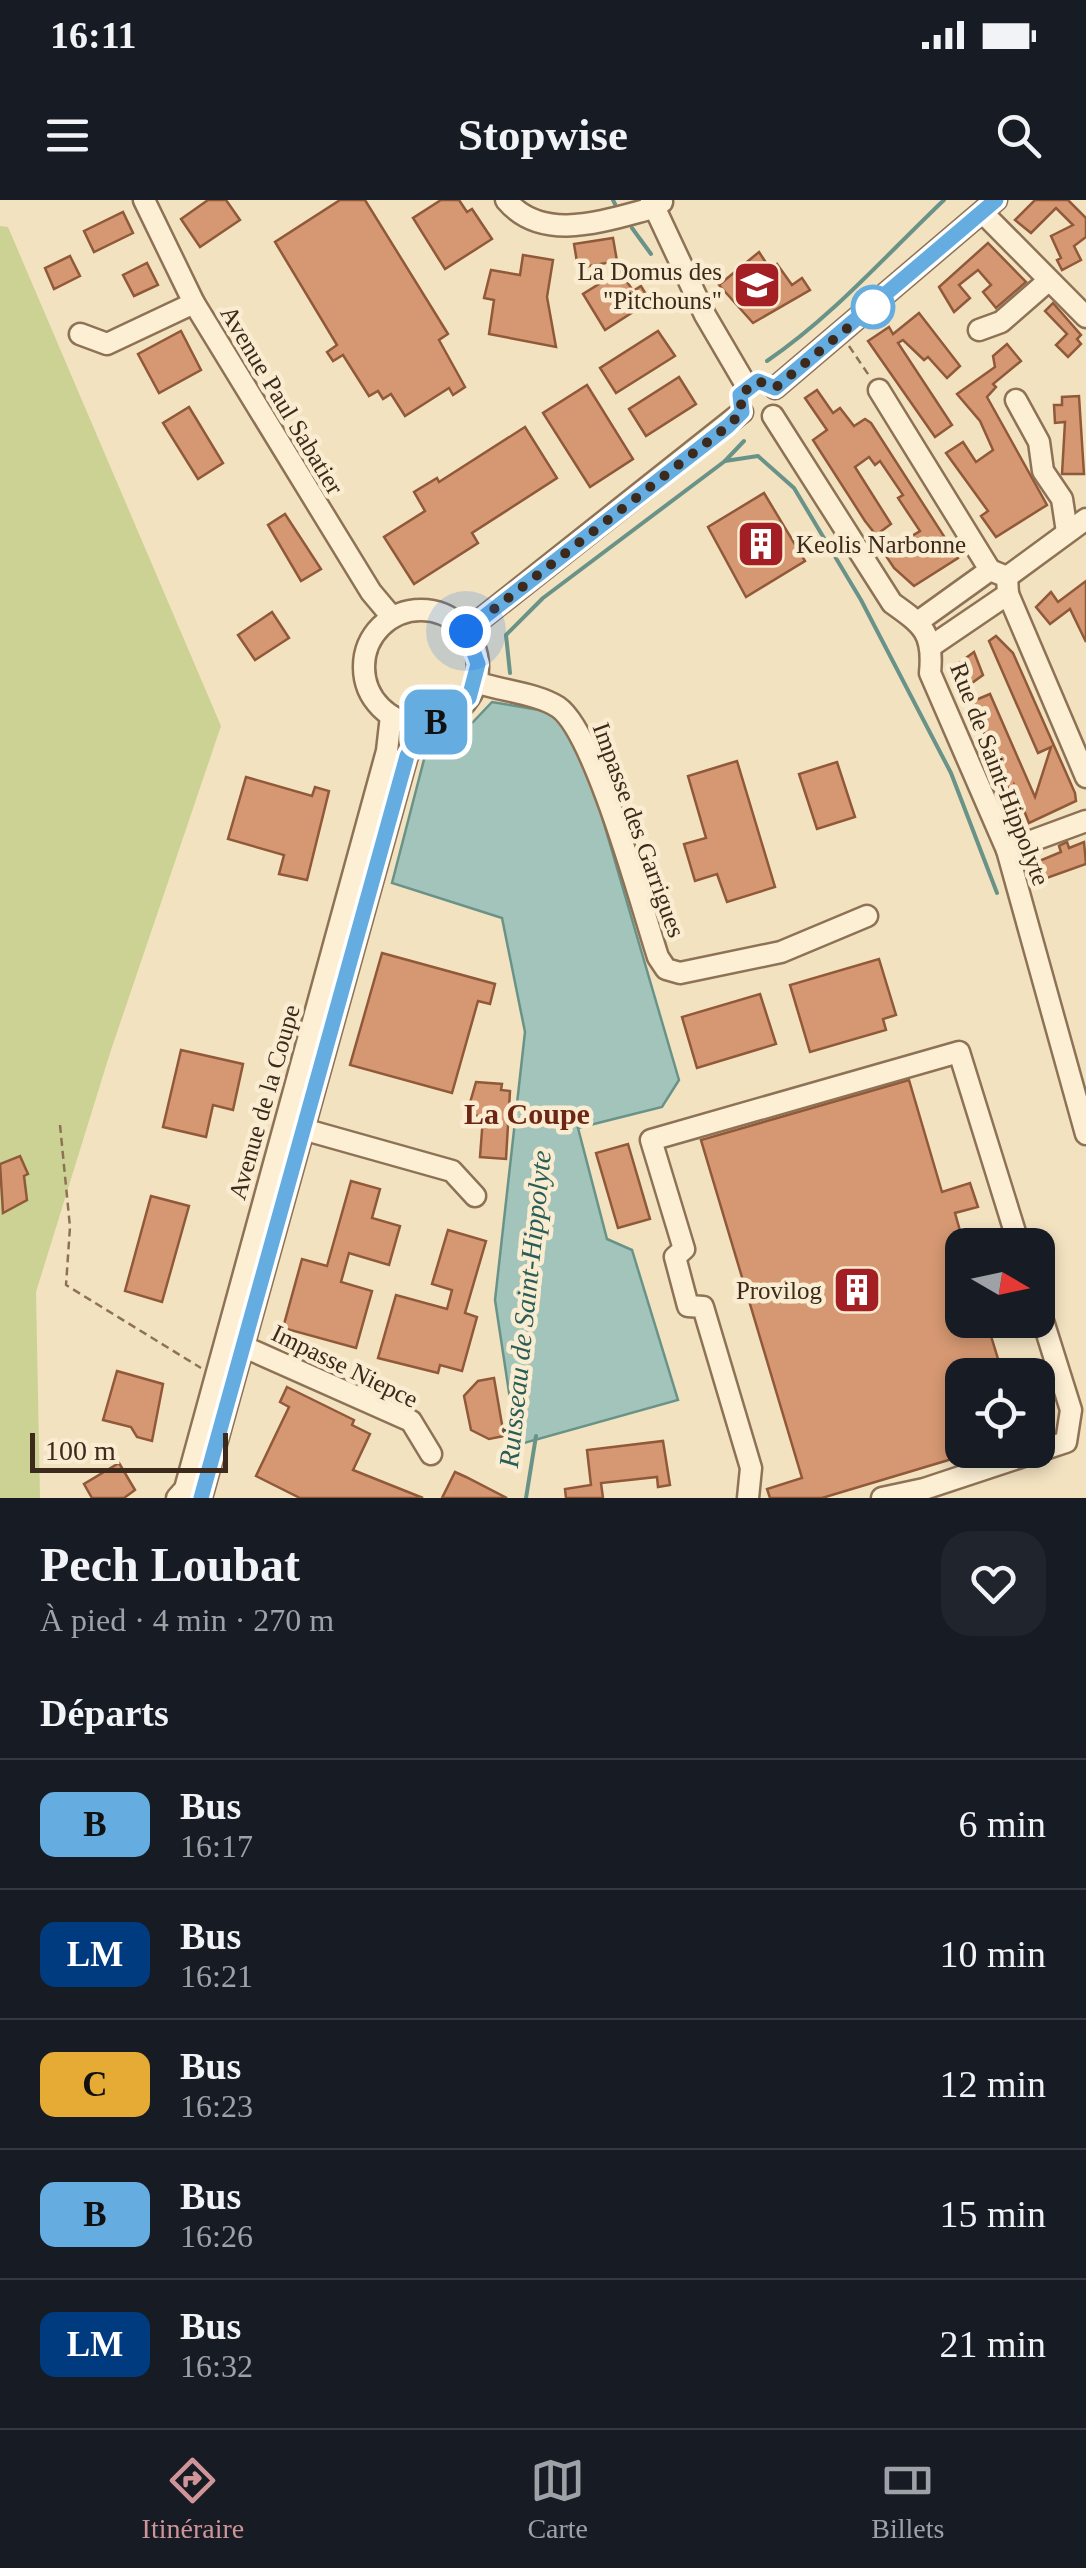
<!DOCTYPE html>
<html lang="fr">
<head>
<meta charset="utf-8">
<style>
	:root { --surface:#171b24; --page:#20242c; --text:#f1f3f6; --muted:#9ea1a6; --line:#363941; --accent:#ce9498 }
	body { margin:0; font-family:"Times New Roman",serif; background:var(--page); color:var(--text); height:100vh; display:flex; flex-direction:column; font-size:38px; white-space:nowrap }
	* { box-sizing:border-box; margin:0 }
	p { font-size:32px; color:var(--muted) }
	.icon { flex:none; width:55px; height:55px; fill:none; stroke:currentColor; stroke-width:2; stroke-linecap:round; stroke-linejoin:round }
	.map { position:relative; height:1298px; overflow:hidden }
	.sheet { display:flex; flex-direction:column; background:var(--surface); flex:1 }
	.sheet>* { flex:none }
	.badge { padding:0 20px; border-radius:15px; font-size:35px; line-height:65px }
	.needle { width:65px; rotate:99deg }
	.tools { position:absolute; left:945px; top:1028px; display:grid; gap:20px }
	.tools a { display:grid; place-items:center; width:110px; height:110px; border-radius:20px; background:var(--surface); box-shadow:0 5px 15px #0003; font-size:50px }
	.scale { position:absolute; left:30px; bottom:25px; width:198px; box-sizing:border-box; padding-left:10px; border:5px solid #3c2a1c; border-top:0; font-size:28px; line-height:35px; white-space:nowrap; color:#3c2a1c; -webkit-text-stroke:8px #f9ecd0; paint-order:stroke }
	.you { position:absolute; width:50px; height:50px; margin:-25px; border:8px solid #fff; border-radius:50%; background:#1a73e8; box-shadow:0 0 0 15px #1a73e833 }
	.map>.badge { position:absolute; translate:-50% -50%; box-shadow:0 0 0 5px #fff }
	h2 { padding:0 40px; font-size:38px; line-height:90px }
	.round { display:grid; place-items:center; flex:none; width:105px; height:105px; border-radius:30px; background:var(--page) }
	.overview { display:flex; align-items:center; justify-content:space-between; height:170px; padding:0 40px }
	h1 { font-size:48px; font-weight:700; line-height:75px }
	ul { padding:0; list-style:none }
	li { display:flex; align-items:center; gap:30px; height:130px; padding:0 40px; border-top:2px solid var(--line) }
	li div { flex:1 }
	li b { display:block; font-size:38px }
	li em { font-style:normal }
	li .badge { min-width:110px; font-weight:700; text-align:center }
	.status { display:flex; justify-content:space-between; align-items:center; height:70px; padding:0 50px; background:var(--surface); direction:ltr }
	.status svg { height:28px; fill:currentColor }
	header { display:flex; justify-content:space-between; align-items:center; height:130px; padding:0 40px; background:var(--surface); font-size:45px; font-weight:700 }
	.dock { display:flex; justify-content:space-around; align-items:center; height:140px; border-top:2px solid var(--line); background:var(--surface); font-size:28px; color:var(--muted) }
	.dock a { display:grid; justify-items:center; gap:5px }
	.dock .current { color:var(--accent) }
	.map>svg:first-child { display:block }
	.green { fill:#ccd293 }
	.water { fill:#a3c4ba; stroke:#699388; stroke-width:2.5 }
	.lines { fill:none; stroke-linecap:round; stroke-linejoin:round }
	.stream { stroke:#699388; stroke-width:4 }
	.building { fill:#d59872; stroke:#905939; stroke-width:2.5 }
	.minor-casing { stroke:#8e7256; stroke-width:25 }
	.path { stroke:#8e7256; stroke-width:2.5; stroke-dasharray:8 5; stroke-linecap:butt }
	.minor { stroke:#fcefd4; stroke-width:20 }
	.line-casing { stroke:#fff; stroke-width:22 }
	.line { stroke:#65ace1; stroke-width:15 }
	.walk { stroke:#3c2a1c; stroke-width:10; stroke-dasharray:0 18 }
	.stop-dot { fill:#fff; stroke:#65ace1; stroke-width:5 }
	.labels { text-anchor:middle; dominant-baseline:central; stroke-width:9; stroke-linejoin:round; paint-order:stroke }
	.poi-label { font-size:25px; fill:#3c2a1c; stroke:#f9ecd0; text-anchor:end }
	.street-label { font-size:25px; fill:#3c2a1c; stroke:#f9ecd0 }
	.water-label { font-size:28px; font-style:italic; fill:#295d58; stroke:#f9ecd0 }
	.quarter-label { font-size:30px; font-weight:bold; fill:#6d2616; stroke:#f9ecd0 }
</style>
</head>
<body>
<div class="status"><b>16:11</b><svg viewBox="0 0 49 12"><path d="M0 12V9h3v3zM5 12V6h3v6zM10 12V3h3v9zM15 12V0h3v12zM26 1h20v11H26zM47 4h2v5h-2z"/></svg></div>
<header><svg class="icon" aria-label="menu" viewBox="0 0 24 24"><path d="M4 6h16M4 12h16M4 18h16"/></svg>Stopwise<svg class="icon" aria-label="search" viewBox="0 0 24 24"><circle cx="10" cy="10" r="6"/><path d="M15 15l6 6"/></svg></header>
<div class="map">
<svg width="1086" height="1298" viewBox="0 0 1086 1298">
	<rect width="100%" height="100%" fill="#f3e2c0"/>
	<!-- green -->
	<path class="green" d="M0,26l8,1 213,499 -111,327 -74,239 4,206h-40z"/>
	<!-- water -->
	<path class="water" d="M492,502l65,11 36,73 86,294 -17,27 -84,21 29,111 25,11 46,150 -161,45 -22,-145 30,-268 -23,-114 -110,-35 36,-139 45,-22z"/>
	<g class="lines">
		<!-- stream -->
		<g class="stream">
			<path d="M613,0l2,4"/>
			<path d="M632,28l19,26"/>
			<path d="M767,161c66,-45 119,-106 177,-161"/>
			<path d="M725,261l33,-5 36,32 67,112 90,173 46,120"/>
			<path d="M510,473l-4,-38 37,-37 182,-137 19,-20"/>
			<path d="M526,1298l10,-62"/>
		</g>
	</g>
	<!-- building -->
	<g class="building">
		<path d="M208,0h18l14,20 -40,27 -19,-28z"/>
		<path d="M340,0h25l83,134 -9,6 26,47 -12,8 -4,-7 -44,28 -14,-22 -8,5 -5,-8 -9,5 -26,-41 -10,6 -6,-9 10,-7 -62,-103z"/>
		<path d="M441,0h18l8,12 5,-3 20,30 -47,30 -32,-51z"/>
		<path d="M1035,0h33l18,18v19l-12,9 7,14 -19,10 -5,-10 4,-2 -10,-22 22,-11 -17,-17 -25,25 -16,-13z"/>
		<path d="M123,12l10,21 -39,19 -10,-21z"/>
		<path d="M613,38l4,23 -39,7 -4,-24z"/>
		<path d="M988,43l38,39 -30,26 -13,-16 8,-7 -13,-15 -19,15 11,13 -16,14 -15,-25z"/>
		<path d="M759,52l11,17 7,-5 15,21 10,-7 8,12 -57,33 -34,-38z"/>
		<path d="M523,55l30,5 -6,37 9,50 -67,-13 5,-34 -10,-2 7,-28 29,5z"/>
		<path d="M70,56l10,20 -26,13 -9,-21z"/>
		<path d="M147,63l11,22 -24,11 -11,-21z"/>
		<path d="M620,71l13,20 8,-5 9,15 -45,29 -22,-36z"/>
		<path d="M1053,103l28,32 -4,4 4,5 -13,13 -12,-12 11,-11 -22,-23z"/>
		<path d="M919,113l41,53 -13,12 -19,-21 -4,3 -21,-20 -5,3 54,82 -17,12 -67,-96 21,-14 4,7z"/>
		<path d="M181,131l20,39 -42,23 -21,-39z"/>
		<path d="M658,131l17,25 -59,37 -16,-25z"/>
		<path d="M1007,144l14,17 -28,23 3,3 -9,10 60,108 -51,32 -15,-21 7,-5 -42,-58 17,-11 13,20 17,-12 -13,-29 -23,-27 38,-27 -2,-11z"/>
		<path d="M679,177l17,27 -50,32 -17,-27z"/>
		<path d="M587,185l46,74 -43,28 -47,-74z"/>
		<path d="M817,190l16,23 7,-5 14,18 11,-7 6,4 87,135 -44,28 -20,-18 -10,-15 36,-22 -22,-33 5,-3 -23,-34 -5,4 -6,-8 -14,10 36,57 -15,11 -11,-14 -52,-81 14,-10 -22,-32z"/>
		<path d="M1079,196l5,78h-22l3,-52 -10,1 -1,-18h8v-8z"/>
		<path d="M189,207l34,56 -25,16 -35,-56z"/>
		<path d="M525,227l32,51 -85,55 6,10 -64,41 -30,-47 41,-26 -11,-19 23,-14 2,4z"/>
		<path d="M764,293l41,68 -59,36 -38,-70z"/>
		<path d="M285,314l36,55 -20,12 -33,-56z"/>
		<path d="M1086,381v61l-16,-33 -20,15 -14,-17 15,-15 7,10z"/>
		<path d="M272,412l17,26 -34,22 -17,-25z"/>
		<path d="M996,436l17,17 62,140 1,8 -47,22 -15,-38 -3,10 -40,-93 19,-8 45,103 16,-50 -13,6 -49,-112z"/>
		<path d="M974,452l9,23 -18,13 -14,-19z"/>
		<path d="M737,561l38,126 -48,15 -10,-28 -22,7 -11,-37 22,-6 -18,-62z"/>
		<path d="M837,562l18,55 -38,12 -18,-55z"/>
		<path d="M246,577l66,19 3,-9 14,4 -22,89 -28,-6 5,-19 -56,-16z"/>
		<path d="M1067,642l2,6 15,-6 2,22 -42,15 -3,-7 -6,2 -3,-10 29,-12 -2,-6z"/>
		<path d="M382,753l113,31 -5,20 -12,-3 -26,92 -102,-28z"/>
		<path d="M879,759l17,56 -13,4 3,11 -76,22 -20,-67z"/>
		<path d="M760,794l16,50 -79,24 -15,-51z"/>
		<path d="M181,850l62,14 -10,46 -20,-5 -7,32 -43,-10z"/>
		<path d="M909,880l33,112 28,-9 8,24 -23,6 9,32 -2,75h24l17,55h-41v81l-140,42h-52l-3,-9 35,-11 -101,-338z"/>
		<path d="M476,882l26,2 -1,6 9,1 -4,68 -26,-2 3,-40 -16,-4z"/>
		<path d="M628,944l22,75 -32,9 -22,-75z"/>
		<path d="M20,956l8,18 -4,2 3,24 -24,13 -3,-49z"/>
		<path d="M351,981l29,8 -8,29 28,8 -11,39 -40,-12 -8,29 31,9 -16,57 -73,-20 19,-69 25,7z"/>
		<path d="M151,996l38,10 -27,96 -37,-11z"/>
		<path d="M448,1030l38,11 -21,72 12,4 -15,54 -22,-6 -2,8 -60,-15 18,-63 51,14 5,-19 -20,-6z"/>
		<path d="M117,1171l46,13 -11,57 -15,-4 -6,-10 -28,-7z"/>
		<path d="M494,1178l10,58 -15,3 -18,-9 -7,-34 14,-15z"/>
		<path d="M287,1187l67,33 -2,5 18,9 -17,36 70,28h-123l-44,-22 33,-69 -9,-5z"/>
		<path d="M663,1241l7,44 -12,2 -1,-10 -56,6 2,15h-37l-1,-9 26,-4 -4,-35z"/>
		<path d="M119,1263l16,27 -11,8h-32l-8,-14z"/>
		<path d="M455,1272l11,5 41,21h-65z"/>
	</g>
	<g class="lines">
		<!-- minor casing -->
		<g class="minor-casing">
			<g id="minor">
				<path d="M144,0l50,103 177,289 21,25"/>
				<path d="M506,0c37,44 100,20 147,8l9,-6"/>
				<path d="M651,0l54,115 41,70"/>
				<path d="M983,13l103,104"/>
				<path d="M979,130l22,-8 47,-41"/>
				<path d="M80,134l27,10 87,-41"/>
				<path d="M775,188l221,-188"/>
				<path d="M879,190l111,180"/>
				<path d="M1016,200l23,42 4,29 19,28 5,33"/>
				<path d="M773,216l119,187c31,22 42,30 38,70l77,177 79,284"/>
				<path d="M1007,377l79,-58"/>
				<path d="M1008,394l78,183"/>
				<circle cx="421" cy="467" r="57"/>
				<path d="M919,421l71,-51 17,7 1,17 -75,51"/>
				<path d="M466,431l276,-219"/>
				<path d="M476,482c25,9 60,11 82,25 37,25 84,201 100,250l8,12 14,4 101,-21 86,-36"/>
				<path d="M1007,650l79,-29"/>
				<path d="M292,926l160,45 23,25"/>
				<path d="M231,1141l180,80 20,33"/>
				<path d="M177,1298l8,-9 202,-738 4,-35"/>
				<path d="M201,1298l206,-742 18,-32"/>
				<path d="M748,1298l3,-30 -48,-161 -15,-1 -13,-49 9,-8 -33,-109 308,-88 60,193"/>
				<path d="M882,1298l42,-9 142,-47 5,-32 -33,-105"/>
			</g>
		</g>
		<!-- path -->
		<g class="path">
			<path d="M849,146l21,31"/>
			<path d="M60,925l10,102 -4,58 135,83"/>
		</g>
		<!-- minor -->
		<use href="#minor" class="minor"/>
	</g>
	<g class="lines">
		<!-- line casing -->
		<g class="line-casing">
			<path id="line" d="M201,1298l206,-742 18,-32 17,-4 27,-22 9,-34 -12,-33 262,-205 14,-14 -2,-17 18,-14 17,7 221,-188"/>
		</g>
		<!-- line -->
		<use href="#line" class="line"/>
		<!-- walk -->
		<path class="walk" d="M466,431l262,-205 14,-14 -2,-17 18,-14 17,7 98,-81"/>
	</g>
	<!-- icons -->
	<defs>
		<g id="school-square" transform="scale(2.5)"><rect x="-9" y="-9" width="18" height="18" rx="4" fill="#a31f24" stroke="#f9ecd0"/><path d="M0-5L7-2L0 1L-7-2ZM-4 1L0 2.5L4 1V4Q0 6-4 4Z" fill="#fff"/></g>
		<g id="building-square" transform="scale(2.5)"><rect x="-9" y="-9" width="18" height="18" rx="4" fill="#a31f24" stroke="#f9ecd0"/><path d="M-4-6H4V6H1V3H-1V6H-4ZM-2.5-4.3h1.7v1.8h-1.7ZM.8-4.3h1.7v1.8H.8ZM-2.5-1h1.7V.8h-1.7ZM.8-1h1.7V.8H.8Z" fill="#fff"/></g>
	</defs>
	<g fill-rule="evenodd">
		<use href="#school-square" x="757" y="85"/>
		<use href="#building-square" x="761" y="344"/>
		<use href="#building-square" x="857" y="1090"/>
	</g>
	<!-- markers -->
	<circle class="stop-dot" cx="873" cy="107" r="20"/>
	<g class="labels">
		<!-- poi labels -->
		<g class="poi-label">
			<text x="722" y="71">La Domus des<tspan x="722" dy="29">"Pitchouns"</tspan></text>
			<text x="796" y="344" text-anchor="start">Keolis Narbonne</text>
			<text x="822" y="1090">Provilog</text>
		</g>
		<!-- street labels -->
		<g class="street-label">
			<text transform="translate(282 200) rotate(59)">Avenue Paul Sabatier</text>
			<text transform="translate(1000 574) rotate(69)">Rue de Saint-Hippolyte</text>
			<text transform="translate(639 630) rotate(70)">Impasse des Garrigues</text>
			<text transform="translate(264 902) rotate(-74)">Avenue de la Coupe</text>
			<text transform="translate(345 1166) rotate(26)">Impasse Niepce</text>
		</g>
		<!-- water labels -->
		<g class="water-label">
			<text transform="translate(525 1109) rotate(-84)">Ruisseau de Saint-Hippolyte</text>
		</g>
		<!-- quarter labels -->
		<g class="quarter-label">
			<text x="527" y="913">La Coupe</text>
		</g>
	</g>
</svg>
<div class="tools">
<a><svg class="needle" viewBox="-14 -14 28 28"><path d="M0-13l5 13h-10z" fill="#e53935"/><path d="M0 13l5-13h-10z" fill="#9ea1a6"/></svg></a>
<a><svg class="icon" aria-label="locate" viewBox="0 0 24 24"><circle cx="12" cy="12" r="6"/><path d="M12 2v4M12 18v4M2 12h4M18 12h4"/></svg></a>
</div>
<div class="scale">100 m</div>
<div class="you" style="left:466px;top:431px"></div>
<b class="badge" style="left:436px;top:522px;background:#65ace1;color:#111">B</b>
</div>
<section class="sheet">
<div class="overview"><div><h1>Pech Loubat</h1><p>À pied · 4 min · 270 m</p></div><a class="round"><svg class="icon" aria-label="heart" viewBox="0 0 24 24"><path d="M12 20l-8-8c-3-5 5-10 8-4 3-6 11-1 8 4z"/></svg></a></div>
<h2>Départs</h2>
<ul>
<li><span class="badge" style="background:#65ace1;color:#111">B</span><div><b>Bus</b><p>16:17</p></div><em>6 min</em></li>
<li><span class="badge" style="background:#003b80;color:#fff">LM</span><div><b>Bus</b><p>16:21</p></div><em>10 min</em></li>
<li><span class="badge" style="background:#e5ab34;color:#111">C</span><div><b>Bus</b><p>16:23</p></div><em>12 min</em></li>
<li><span class="badge" style="background:#65ace1;color:#111">B</span><div><b>Bus</b><p>16:26</p></div><em>15 min</em></li>
<li><span class="badge" style="background:#003b80;color:#fff">LM</span><div><b>Bus</b><p>16:32</p></div><em>21 min</em></li>
</ul>
</section>
<nav class="dock">
<a class="current"><svg class="icon" aria-label="directions" viewBox="0 0 24 24"><path d="M12 3l9 9-9 9-9-9zM9 14v-3h6M13 9l2 2-2 2"/></svg>Itinéraire</a>
<a><svg class="icon" aria-label="map" viewBox="0 0 24 24"><path d="M3 6l6-2 6 2 6-2v14l-6 2-6-2-6 2zM9 4v14M15 6v14"/></svg>Carte</a>
<a><svg class="icon" aria-label="tickets" viewBox="0 0 24 24"><path d="M3 7h18v10H3zM15 7v10"/></svg>Billets</a>
</nav>
</body>
</html>
